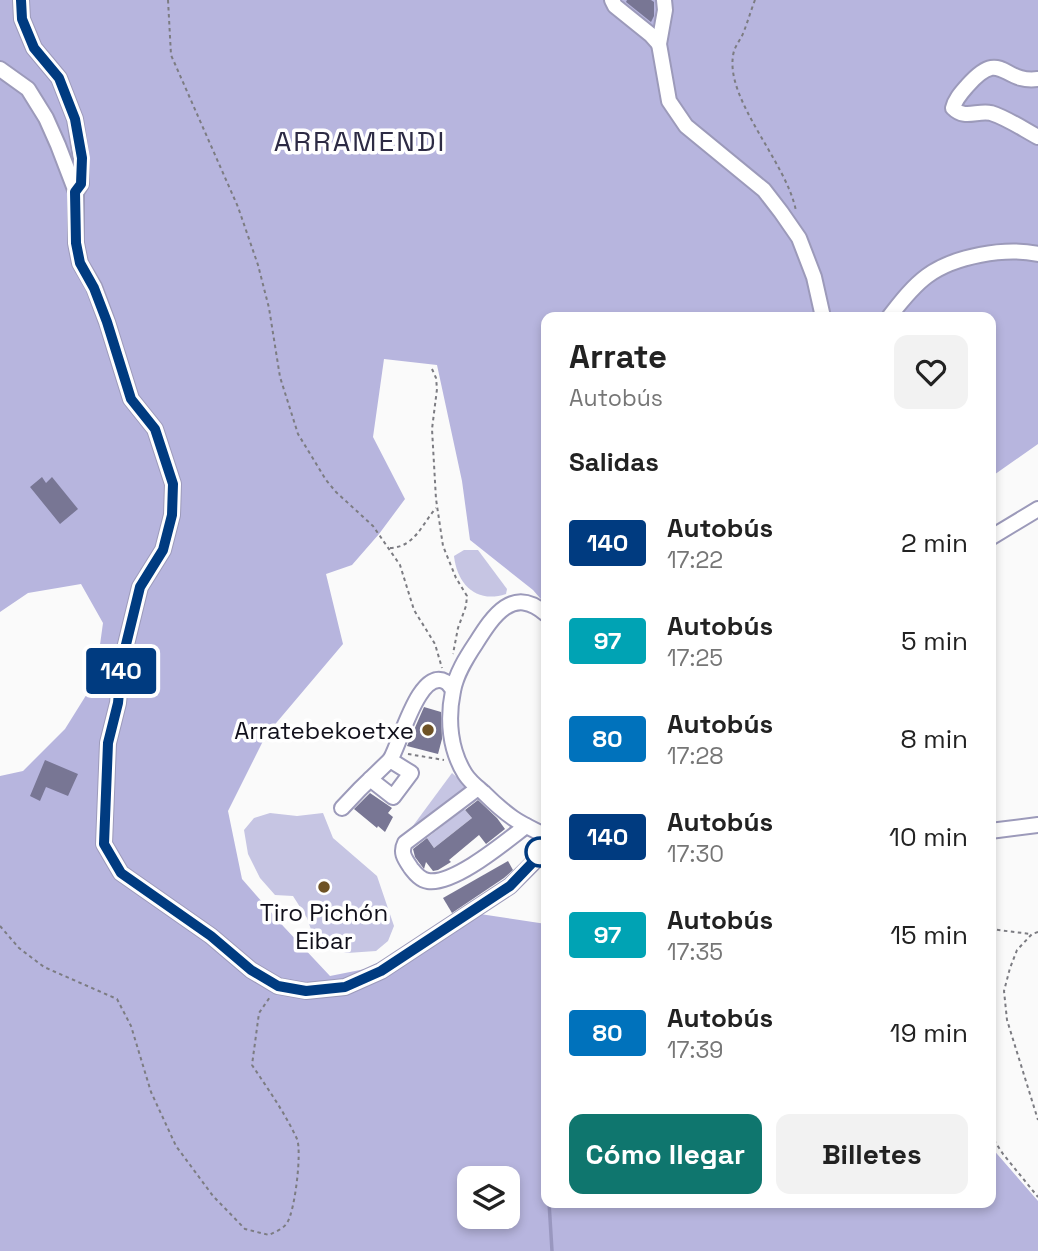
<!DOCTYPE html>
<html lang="es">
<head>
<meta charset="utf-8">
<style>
	:root { --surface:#fff; --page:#f2f2f2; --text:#222; --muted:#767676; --accent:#0f766e }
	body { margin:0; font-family:"Space Grotesk",sans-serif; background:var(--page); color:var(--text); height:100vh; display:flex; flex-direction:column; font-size:26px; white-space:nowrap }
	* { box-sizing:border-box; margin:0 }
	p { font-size:23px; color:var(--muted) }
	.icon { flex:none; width:38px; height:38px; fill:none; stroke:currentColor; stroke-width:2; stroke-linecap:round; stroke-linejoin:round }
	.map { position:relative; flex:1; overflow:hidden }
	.details { position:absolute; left:541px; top:312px; width:455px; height:896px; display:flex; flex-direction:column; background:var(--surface); border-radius:14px; box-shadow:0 4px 10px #0003 }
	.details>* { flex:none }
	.badge { padding:0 14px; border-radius:5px; font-size:24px; line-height:46px }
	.tools { position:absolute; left:457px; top:1166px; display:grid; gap:14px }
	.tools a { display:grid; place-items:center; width:63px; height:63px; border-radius:14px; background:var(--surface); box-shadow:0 4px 10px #0003; font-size:35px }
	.map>.badge { position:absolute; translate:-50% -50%; box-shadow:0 0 0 4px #fff }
	h2 { padding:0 28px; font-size:26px; line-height:63px }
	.round { display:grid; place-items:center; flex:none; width:74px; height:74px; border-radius:14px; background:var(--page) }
	.summary { display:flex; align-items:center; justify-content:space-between; height:119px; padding:0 28px }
	h1 { font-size:33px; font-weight:700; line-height:52px }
	.button { display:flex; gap:14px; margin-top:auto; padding:14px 28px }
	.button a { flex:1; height:80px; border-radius:14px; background:var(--accent); color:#fff; font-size:28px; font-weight:700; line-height:80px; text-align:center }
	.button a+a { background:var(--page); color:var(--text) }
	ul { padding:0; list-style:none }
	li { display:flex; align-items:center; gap:21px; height:98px; padding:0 28px }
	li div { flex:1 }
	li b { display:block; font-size:26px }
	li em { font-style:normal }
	li .badge { min-width:77px; font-weight:700; text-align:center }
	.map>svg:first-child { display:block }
	.green { fill:#c6c5e3 }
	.forest { fill:#b7b5de; fill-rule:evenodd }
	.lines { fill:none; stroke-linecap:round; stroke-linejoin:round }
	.stream { stroke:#9997bf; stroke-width:3.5 }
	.building { fill:#787694 }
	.minor-casing { stroke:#9c9aba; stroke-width:18 }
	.path { stroke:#7c7c82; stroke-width:2; stroke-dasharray:3.5 3.5; stroke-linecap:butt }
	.minor { stroke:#fff; stroke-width:14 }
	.line-casing { stroke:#fff; stroke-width:16 }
	.line { stroke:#003b80; stroke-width:10 }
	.poi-dot { fill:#6e5225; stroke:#fff; stroke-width:2.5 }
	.stop-dot { fill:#fff; stroke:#003b80; stroke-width:3.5 }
	.labels { text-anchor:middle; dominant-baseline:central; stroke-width:7; stroke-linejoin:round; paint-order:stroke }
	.poi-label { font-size:24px; fill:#11101b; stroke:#fff; text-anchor:end }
	.quarter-label { font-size:28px; letter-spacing:2px; fill:#2d2b44; stroke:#fff }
</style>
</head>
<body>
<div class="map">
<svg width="1038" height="1251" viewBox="0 0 1038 1251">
	<rect width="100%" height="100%" fill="#fafafa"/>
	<!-- green -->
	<g class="green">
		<path d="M464,550h14l29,39 -1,5c-30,10 -49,-10 -52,-38z"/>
		<path d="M452,773l15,13 -61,55 -2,-3z"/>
		<path d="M464,809l8,9 -38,30 -7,-10z"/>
		<path d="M270,813l27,3 26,-3 10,25 44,38 17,50 -6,15 -12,10 -29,2 -25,-7 -8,-8 -7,-20 -14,-22 -18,-1 -15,-17 -12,-24 -4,-24 10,-12z"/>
	</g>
	<!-- forest -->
	<path class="forest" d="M0,0h1038v444l-47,33 -1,-160h-444v288l-13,-15 -63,-50 -8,-59 -25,-116 -53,-6 -11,78 32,62 -26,35 -27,31 -26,9 17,70 -77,91 -38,76 14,68 42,48 46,49 35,-7 115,-55 66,10v278h444l1,-55 47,54v50h-1038v-475l23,-5 42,-42 30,-48 8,-58 -22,-39 -53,9 -28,19zM469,1178h39v38h-39z"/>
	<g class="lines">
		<!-- stream -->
		<path class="stream" d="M549,1202l3,49"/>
	</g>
	<!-- building -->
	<g class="building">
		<path d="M627,0h24l3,2v14l-3,6 -25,-20z"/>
		<path d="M42,477l4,6 6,-6 26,32 -18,15 -30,-37z"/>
		<path d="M424,707l17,5 1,27 -4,15 -31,-8z"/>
		<path d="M45,760l33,14 -10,22 -22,-9 -6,14 -10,-5z"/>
		<path d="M370,793l22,15 -4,5 5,4 -8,15 -7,-6 -1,2 -23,-19z"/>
		<path d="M478,800l19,18 8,11 -19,15 -7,-9 -30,25 2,2 -13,8 -5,1 -7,-9 -2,7 -9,-12 -2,-8 14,-11 7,10 38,-30 -7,-8z"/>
		<path d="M508,861l5,9 -9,8 -52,35 -9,-15z"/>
	</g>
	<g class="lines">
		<!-- minor casing -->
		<g class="minor-casing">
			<g id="minor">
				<path d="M21,0l1,19 12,29 25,30 16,41 6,39v26l-5,8"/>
				<path d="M612,0l3,6 36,29 8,9"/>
				<path d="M664,0l1,10 -6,34 10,57 17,25 78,64 17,22 18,26 15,39 9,40"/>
				<path d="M0,69l28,20 18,29 12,27 18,47v51l4,20 14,24 13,35 24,77 24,30 18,55 -1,31 -9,35 -23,37 -18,74 -4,42 -10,40 -4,101 17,29 90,63 40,34 27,16 28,5 39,-4 36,-16 129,-85 25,-25 11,-17"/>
				<path d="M1038,79c-36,5 -36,-32 -70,6 -6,7 -13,14 -15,23 12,12 24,2 38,5 16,5 32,16 47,24"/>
				<path d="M889,317c11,-14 23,-30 38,-41 27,-20 78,-29 111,-22"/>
				<path d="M990,538l48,-29"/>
				<path d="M546,614c-33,-29 -53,2 -70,29 -10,15 -20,31 -23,48 -6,29 -3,59 12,83 5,8 13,14 19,19 9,9 19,18 29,25 10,7 22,12 33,18"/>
				<path d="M390,760c10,-15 29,-94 56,-78 3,2 5,5 7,8"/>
				<path d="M478,788l-73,55c-5,10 0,16 6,25 4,5 9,12 17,13 26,4 77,-39 98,-55"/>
				<path d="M342,808l18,-19 30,-29 21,13 -18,24 -23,-18"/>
				<path d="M990,831l48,-6"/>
			</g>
		</g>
		<!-- path -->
		<g class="path">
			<path d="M168,0l3,55 67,152 20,58 11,43 11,69 18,57 28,46 10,12 37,34 27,39 14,45 21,34 7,24"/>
			<path d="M755,0c-4,10 -7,21 -11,31 -3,9 -10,15 -11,25 -7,45 54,107 63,155"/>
			<path d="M432,369l4,9 1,11 -5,40 4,70 7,47 13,32 11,18 -1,10 -8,22 -5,26"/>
			<path d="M390,548c25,-1 32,-24 46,-40"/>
			<path d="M408,754l36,6"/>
			<path d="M0,926l19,22 25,19 73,32 14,27 20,66 25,54 37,50 32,33 24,6c6,-3 14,-6 18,-12 8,-12 15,-71 10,-84 -12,-26 -29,-50 -45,-74l7,-52 11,-16"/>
			<path d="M990,929l41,5"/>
			<path d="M1038,932l-6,2 -15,16 -7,18 -6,23 3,29 31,100"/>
			<path d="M990,1134l13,20 35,43"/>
		</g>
		<!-- minor -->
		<use href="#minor" class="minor"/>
	</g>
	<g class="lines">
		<!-- line casing -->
		<g class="line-casing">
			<path id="line" d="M21,0l1,19 12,29 25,30 16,41 7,39 -1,26 -6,8 1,51 4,20 14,25 13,34 24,77 24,30 18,55 -1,31 -9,35 -23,37 -18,74 -4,42 -10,40 -4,101 17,29 90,63 40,34 27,16 28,5 39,-4 36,-16 129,-85 24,-25 12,-17"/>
		</g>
		<!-- line -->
		<use href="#line" class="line"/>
	</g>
	<!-- markers -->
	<g class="poi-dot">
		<circle cx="428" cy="730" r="7"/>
		<circle cx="324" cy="887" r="7"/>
	</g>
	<circle class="stop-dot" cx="540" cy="852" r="14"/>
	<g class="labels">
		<!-- poi labels -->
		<g class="poi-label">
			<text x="414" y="730">Arratebekoetxe</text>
			<text x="324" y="912" text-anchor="middle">Tiro Pichón<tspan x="324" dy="28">Eibar</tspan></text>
		</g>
		<!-- quarter labels -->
		<g class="quarter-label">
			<text x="360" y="141">ARRAMENDI</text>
		</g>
	</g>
</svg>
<div class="tools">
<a><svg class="icon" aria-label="layers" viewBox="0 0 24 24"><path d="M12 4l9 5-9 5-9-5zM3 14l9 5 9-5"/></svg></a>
</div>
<b class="badge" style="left:121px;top:671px;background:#003b80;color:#fff">140</b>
<section class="details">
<div class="summary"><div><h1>Arrate</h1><p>Autobús</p></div><a class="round"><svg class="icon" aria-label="heart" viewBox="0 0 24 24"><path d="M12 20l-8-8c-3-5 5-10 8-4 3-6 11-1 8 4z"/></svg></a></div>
<h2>Salidas</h2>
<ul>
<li><span class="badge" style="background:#003b80;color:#fff">140</span><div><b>Autobús</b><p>17:22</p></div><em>2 min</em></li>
<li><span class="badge" style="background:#00a3b4;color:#fff">97</span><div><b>Autobús</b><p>17:25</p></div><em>5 min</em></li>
<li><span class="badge" style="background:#0072bc;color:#fff">80</span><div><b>Autobús</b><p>17:28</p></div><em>8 min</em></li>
<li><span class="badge" style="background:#003b80;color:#fff">140</span><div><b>Autobús</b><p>17:30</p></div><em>10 min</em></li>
<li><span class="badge" style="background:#00a3b4;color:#fff">97</span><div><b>Autobús</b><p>17:35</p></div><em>15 min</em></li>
<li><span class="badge" style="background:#0072bc;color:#fff">80</span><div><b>Autobús</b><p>17:39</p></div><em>19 min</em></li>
</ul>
<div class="button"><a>Cómo llegar</a><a>Billetes</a></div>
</section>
</div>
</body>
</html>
